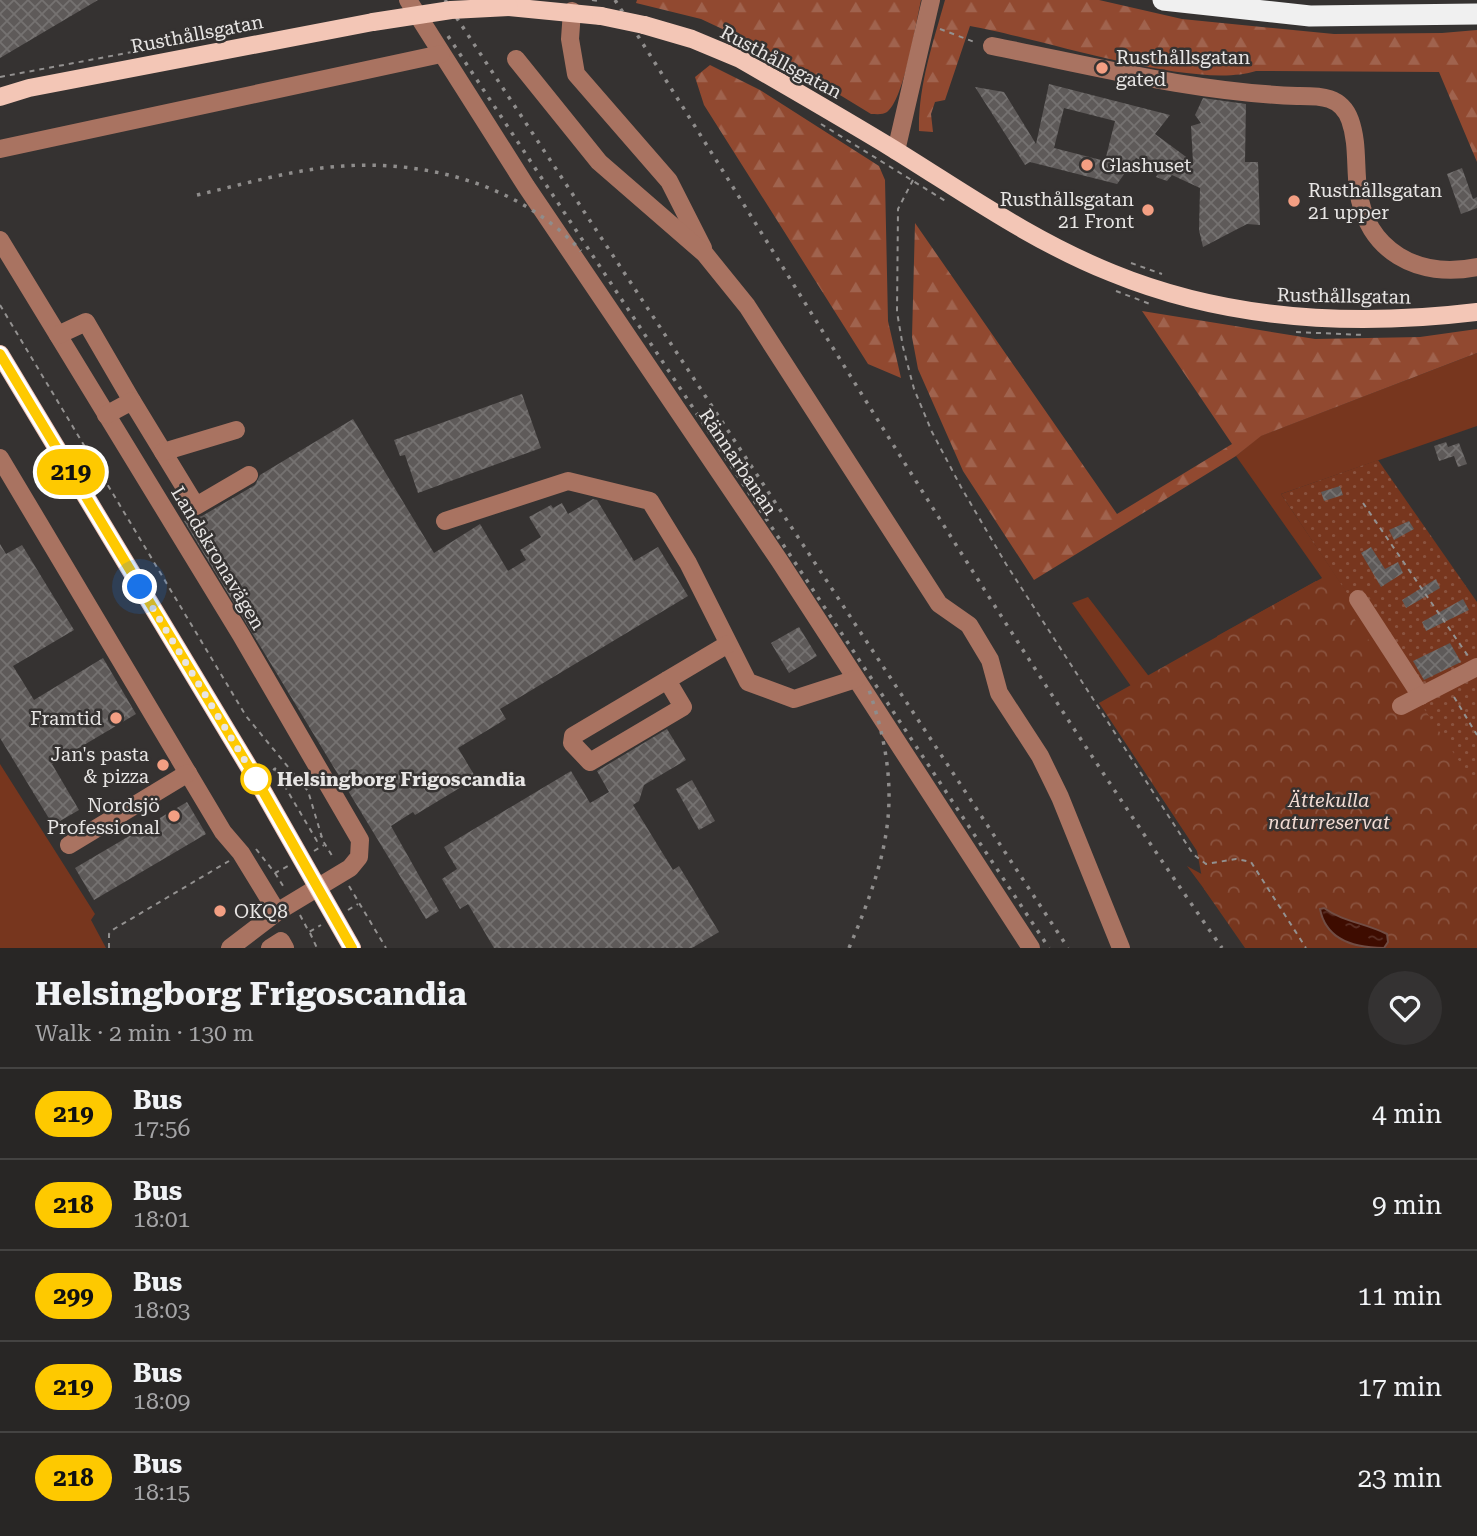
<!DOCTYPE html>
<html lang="en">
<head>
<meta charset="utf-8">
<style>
	:root { --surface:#282625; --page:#343232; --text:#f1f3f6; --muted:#a5a5a7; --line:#444342 }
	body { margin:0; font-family:"Roboto Serif",serif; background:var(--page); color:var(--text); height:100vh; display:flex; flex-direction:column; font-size:26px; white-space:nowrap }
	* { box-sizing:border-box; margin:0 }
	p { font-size:23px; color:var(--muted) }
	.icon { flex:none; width:38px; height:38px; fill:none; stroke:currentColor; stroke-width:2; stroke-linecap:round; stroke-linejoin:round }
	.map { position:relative; height:948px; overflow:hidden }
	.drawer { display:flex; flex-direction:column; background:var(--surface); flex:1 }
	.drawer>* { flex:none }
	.badge { padding:0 14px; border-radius:23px; font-size:24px; line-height:46px }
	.you { position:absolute; width:35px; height:35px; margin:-18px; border:5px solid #fff; border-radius:50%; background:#1a73e8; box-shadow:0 0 0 10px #1a73e833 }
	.map>.badge { position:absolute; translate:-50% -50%; box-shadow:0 0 0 4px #fff }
	.round { display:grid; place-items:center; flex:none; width:74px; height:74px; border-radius:37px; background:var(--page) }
	.headline { display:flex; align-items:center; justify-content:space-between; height:119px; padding:0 35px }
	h1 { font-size:33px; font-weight:700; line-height:52px }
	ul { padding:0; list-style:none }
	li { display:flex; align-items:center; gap:21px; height:91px; padding:0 35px; border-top:2px solid var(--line) }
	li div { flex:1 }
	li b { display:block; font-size:26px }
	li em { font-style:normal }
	li .badge { min-width:77px; font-weight:700; text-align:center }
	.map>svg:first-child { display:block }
	.grass { fill:#77361e }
	.forest { fill:url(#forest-firs) }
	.park { fill:url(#park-crowns) }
	.garden { fill:url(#garden-dots) }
	.water { fill:url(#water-ripples); stroke:#714d44; stroke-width:2 }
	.building { fill:url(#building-cross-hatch); fill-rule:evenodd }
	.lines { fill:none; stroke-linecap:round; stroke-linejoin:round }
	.path { stroke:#939190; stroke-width:2; stroke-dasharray:5 5; stroke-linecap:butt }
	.minor { stroke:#a97361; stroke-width:18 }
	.major { stroke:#f3c6b6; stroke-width:18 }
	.highway { stroke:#f0f0f0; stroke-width:21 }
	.rail { stroke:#8f8d8c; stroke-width:3.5; stroke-dasharray:3.5 7; stroke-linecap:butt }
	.path-bridge { stroke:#939190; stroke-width:2; stroke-dasharray:5 5; stroke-linecap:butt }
	.major-bridge { stroke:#f3c6b6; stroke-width:18 }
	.line-casing { stroke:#fff; stroke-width:16 }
	.line { stroke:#fec900; stroke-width:10 }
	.walk { stroke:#e7e5e4; stroke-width:7; stroke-dasharray:0 12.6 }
	.poi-dot { fill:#f39f83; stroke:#353231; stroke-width:2.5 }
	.stop-dot { fill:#fff; stroke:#fec900; stroke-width:3.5 }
	.labels { text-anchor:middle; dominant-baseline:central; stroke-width:5; stroke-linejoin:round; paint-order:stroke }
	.street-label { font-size:19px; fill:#e7e5e4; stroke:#353231 }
	.poi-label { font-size:19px; fill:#e7e5e4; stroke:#353231; text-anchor:start }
	.stop-label { font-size:19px; font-weight:bold; fill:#e7e5e4; stroke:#353231; text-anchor:start }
	.park-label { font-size:19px; font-style:italic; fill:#f1dbd3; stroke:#353231 }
</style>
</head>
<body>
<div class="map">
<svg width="1477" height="948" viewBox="0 0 1477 948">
	<defs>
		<pattern id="forest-firs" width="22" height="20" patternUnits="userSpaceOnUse" patternTransform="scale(1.75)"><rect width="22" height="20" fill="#914930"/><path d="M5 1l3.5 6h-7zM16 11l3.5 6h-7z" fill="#a0634e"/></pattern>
		<pattern id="park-crowns" width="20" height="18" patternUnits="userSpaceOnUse" patternTransform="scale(1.75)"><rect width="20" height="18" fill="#77361e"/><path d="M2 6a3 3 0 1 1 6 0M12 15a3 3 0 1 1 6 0" fill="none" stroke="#8a533f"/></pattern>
		<pattern id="garden-dots" width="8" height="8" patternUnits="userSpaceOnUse" patternTransform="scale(1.75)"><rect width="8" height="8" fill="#77361e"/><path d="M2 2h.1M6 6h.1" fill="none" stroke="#8a533f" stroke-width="1.8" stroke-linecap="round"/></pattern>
		<pattern id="water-ripples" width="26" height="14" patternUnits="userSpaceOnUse" patternTransform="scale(1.75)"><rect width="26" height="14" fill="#3e0c00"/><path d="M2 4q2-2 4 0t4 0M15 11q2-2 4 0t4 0" fill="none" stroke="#5a2f25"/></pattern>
		<pattern id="building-cross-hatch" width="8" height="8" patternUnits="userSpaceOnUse" patternTransform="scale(1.75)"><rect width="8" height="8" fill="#5e5a59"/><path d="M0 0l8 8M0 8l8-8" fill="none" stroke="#757271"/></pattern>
	</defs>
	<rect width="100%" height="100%" fill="#353231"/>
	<!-- grass -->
	<g class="grass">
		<path d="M1477,353v73l-196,68 140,208 -37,246h-136l-61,-82 20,11 4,-78 -139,-196 16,-6 116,151 13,-112 105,-58 -86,-122 24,-20z"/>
		<path d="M0,764l95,150 -4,6 15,28h-106z"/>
	</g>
	<!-- forest -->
	<g class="forest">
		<path d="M637,0h284c-5,23 -17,100 -34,112 -4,3 -11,2 -16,2l-108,-66 -62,-29 -65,-16z"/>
		<path d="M945,0h154l83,19 152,15 108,-1 35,-3v132l-38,-90 -183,-1c-61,20 -216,-33 -286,-45l-25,74 -10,2 -4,12 2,18 -14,-1c-1,-45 14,-88 26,-131z"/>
		<path d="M710,65l50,25 119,76 6,14 3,141 13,57 -33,-14 -164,-259 -9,-28z"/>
		<path d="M915,223l202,291 115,-70 -90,-133 173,28 105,-2 57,-8v24l-216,83 -25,20 -202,124 -71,-109 -45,-102 -6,-32z"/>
	</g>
	<!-- park -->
	<path class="park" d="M1316,581l27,21 65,96 69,-37v287h-232l-41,-59 -7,-38 -98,-148z"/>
	<!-- garden -->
	<path class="garden" d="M1378,460l99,142v186l-196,-294z"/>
	<!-- water -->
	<path class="water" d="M1324,908c19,14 42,15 63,26l1,8 -4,6c-29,0 -58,-7 -64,-39z"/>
	<!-- building -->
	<g class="building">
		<path d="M0,0h98l-98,58z"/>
		<path d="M1049,84l121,31 -15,19 38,28 -2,-36 10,-3 -6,-8 8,-17 43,6 -1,58h13l2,63 -13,-1 -44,23 -4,-17 1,-42 -28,-13 -5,6 -11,-4 4,-7 -24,-12 -19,26 -87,-22 -5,3 -50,-78 29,5 32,52zM1064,108l51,13 -10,40 -51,-13z"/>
		<path d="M1462,168l11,31 4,-2v11l-16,6 -14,-40z"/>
		<path d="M522,394l19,54 -123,45 -13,-38 -5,1 -6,-16z"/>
		<path d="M353,419l81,134 46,-29 28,47 18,-11 -6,-10 21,-13 -12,-20 22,-12 2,3 9,-5 6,11 25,-15 4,1 37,61 24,-14 30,49 -188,113 6,10 -48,29 18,30 -61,37 -2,-3 -22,14 48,85 -13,8 -242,-398 18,-5 53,-31 5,-10z"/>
		<path d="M1446,442l2,5 11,-4 8,21 -9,3 -4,-11 -15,5 -5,-15z"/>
		<path d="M1340,486l3,9 -19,6 -3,-9z"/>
		<path d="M1409,521l5,8 -20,11 -5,-10z"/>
		<path d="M0,544l6,10 16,-9 52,85 -61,36 21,34 69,-42 33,56 -84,50 27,46 -26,15 -53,-87z"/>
		<path d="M1371,547l14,22 13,-7 5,11 -22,14 -20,-34z"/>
		<path d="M1436,579l4,9 -34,20 -4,-8z"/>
		<path d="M1463,599l6,11 -43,21 -4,-9z"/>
		<path d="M799,627l18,29 -28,17 -18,-30z"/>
		<path d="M1450,643l11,19 -37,18 -11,-19z"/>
		<path d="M667,729l19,31 -42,25 -5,16 -6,4 40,65 6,-4 40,66 -27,16h-198l-26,-44 -8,5 -18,-30 15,-10 -13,-22 127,-76 19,32 19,-11 -12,-21z"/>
		<path d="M692,780l23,41 -16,9 -23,-41z"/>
		<path d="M187,802l19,32 -112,66 -19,-32z"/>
	</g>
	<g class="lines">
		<!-- path -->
		<g class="path">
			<path d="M940,29l37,14"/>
			<path d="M782,65l29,17"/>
			<path d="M0,77l148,-28"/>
			<path d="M821,124l126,78"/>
			<path d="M913,180l-15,29 -1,103 6,35 11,42 18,43 29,55 45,77 187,290 13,10 30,-5 15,3 55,86"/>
			<path d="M1131,263l31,11"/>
			<path d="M1116,291l34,13"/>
			<path d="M0,305l246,411 62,75 15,50 11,18"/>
			<path d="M1296,332l68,3"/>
			<path d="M1363,503l105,153"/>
			<path d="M1454,697l23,38"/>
			<path d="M274,768l43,73 4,-5"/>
			<path d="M273,770l3,-2"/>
			<path d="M256,849l19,24 13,-7"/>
			<path d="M314,851l10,-6"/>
			<path d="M275,873l10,16"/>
			<path d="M349,886l37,62"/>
			<path d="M348,910l10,-6"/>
			<path d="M300,915l9,17 12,-7"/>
			<path d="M310,933l7,15"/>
			<path d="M109,948v-14l5,-5 115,-68"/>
		</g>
		<!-- minor -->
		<g class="minor">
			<path d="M408,0l118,186 253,374 252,388"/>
			<path d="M572,11l-2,28 6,35 93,107 34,67"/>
			<path d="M992,46c101,20 201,46 305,50 22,0 44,-1 53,24 8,22 5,46 8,69 8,63 61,90 119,78"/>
			<path d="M516,59l83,103 106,92 42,52 192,298 30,21 21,35 9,33 41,63 20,41 61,151"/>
			<path d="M0,149l441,-95"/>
			<path d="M896,151l35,-151"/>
			<path d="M0,240l241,395 119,205 -1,17 -9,11 -73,44 -47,36"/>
			<path d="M58,335l28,-13 46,79"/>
			<path d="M106,415l26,-14 64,105 53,-31"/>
			<path d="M163,452l73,-22"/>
			<path d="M0,458l223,374 18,21 36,59"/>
			<path d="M445,521l123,-40 82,20 38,62 60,119 46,17 62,-20"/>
			<path d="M1358,599l63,97"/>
			<path d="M667,680l16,27 -93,55 -18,-19 1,-7 155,-92"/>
			<path d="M1401,706l76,-39"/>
			<path d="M69,845l119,-72"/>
			<path d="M270,948l11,-7 4,7"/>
		</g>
		<!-- major -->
		<g class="major">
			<path d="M509,7l92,9"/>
			<path d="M644,25l48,14 48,20c52,30 104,60 155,91 71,44 139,92 217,123 117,48 241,54 365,39"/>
			<path d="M0,97l29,-9 344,-66"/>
			<path d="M0,354l256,425 96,169"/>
		</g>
		<!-- highway -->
		<path class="highway" d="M1163,0l147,16 167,-2"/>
		<!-- rail -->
		<g class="rail">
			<path d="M445,0l623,948"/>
			<path d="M615,0c202,316 392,641 607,948"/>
			<path d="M448,36l601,912"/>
			<path d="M197,195c48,-11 97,-26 146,-29 86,-6 179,20 238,85"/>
			<path d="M849,948c43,-101 55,-158 18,-264"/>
		</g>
		<!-- path-bridge -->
		<path class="path-bridge" d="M592,0l6,1"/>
		<!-- major-bridge -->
		<g class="major-bridge">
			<path d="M601,16l43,9"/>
			<path d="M373,22l78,-12 58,-3"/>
		</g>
	</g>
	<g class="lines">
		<!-- line casing -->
		<g class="line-casing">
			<path id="line" d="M0,354l256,425 96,169"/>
		</g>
		<!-- line -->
		<use href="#line" class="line"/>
		<!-- walk -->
		<path class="walk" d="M140,587l116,192"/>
	</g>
	<!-- markers -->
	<g class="poi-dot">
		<circle cx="1102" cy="68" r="7"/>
		<circle cx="1087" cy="165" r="7"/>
		<circle cx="1294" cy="201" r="7"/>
		<circle cx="1148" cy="210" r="7"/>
		<circle cx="116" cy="718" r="7"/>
		<circle cx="163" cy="765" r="7"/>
		<circle cx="174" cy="816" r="7"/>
		<circle cx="220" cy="911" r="7"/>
	</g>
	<circle class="stop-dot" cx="256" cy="779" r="14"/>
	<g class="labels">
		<!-- street labels -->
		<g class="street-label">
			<text transform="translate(197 34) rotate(-11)">Rusthållsgatan</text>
			<text transform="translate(781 62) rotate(28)">Rusthållsgatan</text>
			<text transform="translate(1344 296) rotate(1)">Rusthållsgatan</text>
			<text transform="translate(738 462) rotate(56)">Rännarbanan</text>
			<text transform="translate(218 558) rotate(59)">Landskronavägen</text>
		</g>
		<!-- poi labels -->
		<g class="poi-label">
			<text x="1116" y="57">Rusthållsgatan<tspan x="1116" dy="22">gated</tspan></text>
			<text x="1101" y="165">Glashuset</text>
			<text x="1308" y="190">Rusthållsgatan<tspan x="1308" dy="22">21 upper</tspan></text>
			<text x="1134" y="199" text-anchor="end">Rusthållsgatan<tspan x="1134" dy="22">21 Front</tspan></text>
			<text x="102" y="718" text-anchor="end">Framtid</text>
			<text x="149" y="754" text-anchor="end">Jan's pasta<tspan x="149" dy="22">&amp; pizza</tspan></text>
			<text x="160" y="805" text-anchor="end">Nordsjö<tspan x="160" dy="22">Professional</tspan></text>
			<text x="234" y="911">OKQ8</text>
		</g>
		<!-- stop labels -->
		<g class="stop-label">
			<text x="277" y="779">Helsingborg Frigoscandia</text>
		</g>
		<!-- park labels -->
		<g class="park-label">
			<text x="1329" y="800">Ättekulla<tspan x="1329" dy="22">naturreservat</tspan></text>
		</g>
	</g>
</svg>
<div class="you" style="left:140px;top:587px"></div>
<b class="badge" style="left:71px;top:472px;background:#fec900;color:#111">219</b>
</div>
<section class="drawer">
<div class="headline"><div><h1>Helsingborg Frigoscandia</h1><p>Walk · 2 min · 130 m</p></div><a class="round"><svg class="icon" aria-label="heart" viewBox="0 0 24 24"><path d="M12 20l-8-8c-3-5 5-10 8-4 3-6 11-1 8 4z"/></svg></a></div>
<ul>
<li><span class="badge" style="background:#fec900;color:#111">219</span><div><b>Bus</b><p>17:56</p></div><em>4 min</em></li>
<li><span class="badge" style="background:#fec900;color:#111">218</span><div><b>Bus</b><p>18:01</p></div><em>9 min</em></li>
<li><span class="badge" style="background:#fec900;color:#111">299</span><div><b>Bus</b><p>18:03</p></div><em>11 min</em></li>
<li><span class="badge" style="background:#fec900;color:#111">219</span><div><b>Bus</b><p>18:09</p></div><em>17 min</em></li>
<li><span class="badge" style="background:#fec900;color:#111">218</span><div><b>Bus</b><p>18:15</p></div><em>23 min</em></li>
</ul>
</section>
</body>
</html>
